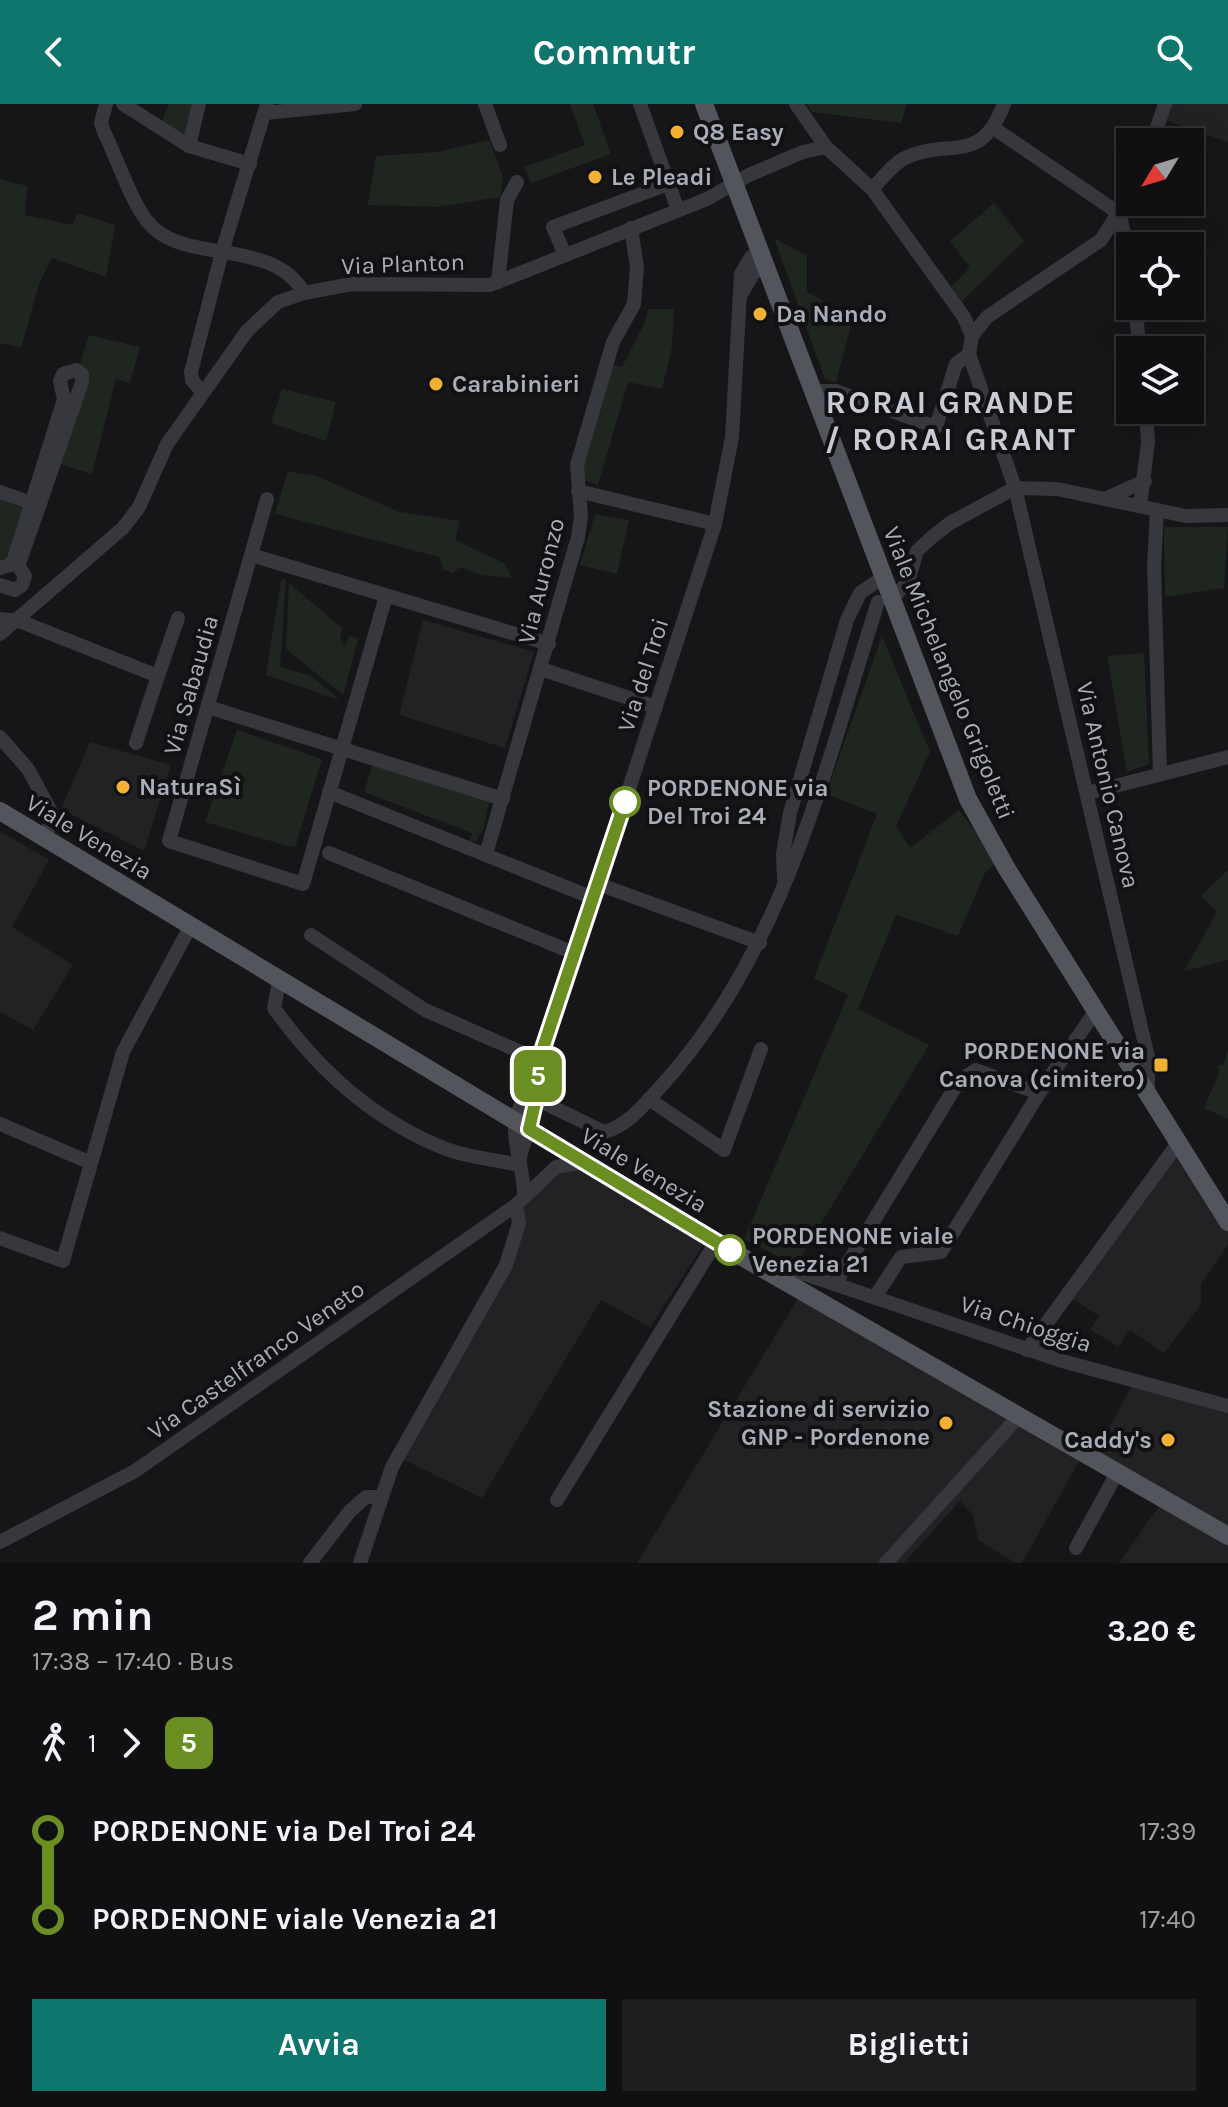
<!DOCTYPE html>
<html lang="it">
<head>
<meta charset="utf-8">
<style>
	:root { --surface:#101012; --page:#1e1e20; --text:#f1f3f6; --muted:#9c9d9f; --line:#303032; --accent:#0f766e }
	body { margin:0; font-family:Karla,sans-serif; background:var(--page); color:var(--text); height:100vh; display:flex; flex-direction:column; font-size:30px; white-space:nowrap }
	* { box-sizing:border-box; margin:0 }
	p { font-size:26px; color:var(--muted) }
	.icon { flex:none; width:44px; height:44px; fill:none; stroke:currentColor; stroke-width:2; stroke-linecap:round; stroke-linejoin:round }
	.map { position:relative; height:1459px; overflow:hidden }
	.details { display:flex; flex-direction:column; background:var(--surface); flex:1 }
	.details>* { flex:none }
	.badge { padding:0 16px; border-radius:12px; font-size:28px; line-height:52px }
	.needle { width:52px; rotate:232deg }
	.tools { position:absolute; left:1116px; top:24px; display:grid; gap:16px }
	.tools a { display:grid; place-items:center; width:88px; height:88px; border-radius:0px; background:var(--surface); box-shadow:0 8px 32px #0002,0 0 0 2px var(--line); font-size:40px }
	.map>.badge { position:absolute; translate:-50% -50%; box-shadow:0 0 0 4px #fff }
	.legs { display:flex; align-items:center; gap:12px; height:88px; padding:0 32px; font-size:26px }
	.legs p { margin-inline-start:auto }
	.headline { display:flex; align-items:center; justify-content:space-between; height:136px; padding:0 32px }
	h1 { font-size:44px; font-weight:700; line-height:60px }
	.action { display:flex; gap:16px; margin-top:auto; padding:16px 32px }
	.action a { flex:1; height:92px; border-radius:0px; background:var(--accent); color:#fff; font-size:32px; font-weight:700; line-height:92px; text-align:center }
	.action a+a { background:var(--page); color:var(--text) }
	ul { padding:0 32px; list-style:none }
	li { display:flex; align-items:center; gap:28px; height:88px; font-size:30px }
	li i { display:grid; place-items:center; width:12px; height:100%; margin:0 10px; background:currentColor }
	li i::after { content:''; width:20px; height:20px; margin:-10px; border:6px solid; border-radius:50%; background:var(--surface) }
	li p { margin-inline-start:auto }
	li:first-child i { background:linear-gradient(#0000 50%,currentColor 0) }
	li:last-child i { background:linear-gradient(currentColor 50%,#0000 0) }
	header { display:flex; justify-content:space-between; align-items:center; height:104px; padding:0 32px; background:var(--accent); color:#fff; font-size:36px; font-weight:700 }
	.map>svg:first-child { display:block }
	.built { fill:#222225 }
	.green { fill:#1e261f }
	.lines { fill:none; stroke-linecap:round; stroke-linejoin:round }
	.minor { stroke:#37383d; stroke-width:14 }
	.major { stroke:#53555c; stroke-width:18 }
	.line-1-casing { stroke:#fff; stroke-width:18 }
	.line-1 { stroke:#6b8e23; stroke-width:12 }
	.poi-dot { fill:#f2b134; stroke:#111113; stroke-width:3 }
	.stop-1-dot { fill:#fff; stroke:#6b8e23; stroke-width:4 }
	.labels { text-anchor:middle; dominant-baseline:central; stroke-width:8; stroke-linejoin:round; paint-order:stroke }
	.poi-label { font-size:24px; font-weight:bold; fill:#a8adb8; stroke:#111113; text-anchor:start }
	.street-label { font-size:24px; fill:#a8adb8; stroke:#111113 }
	.stop-label { font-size:24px; font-weight:bold; fill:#a8adb8; stroke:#111113; text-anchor:start }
	.district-label { font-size:32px; font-weight:bold; letter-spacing:2px; fill:#c9ccd4; stroke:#111113 }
</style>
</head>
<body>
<header><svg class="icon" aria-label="back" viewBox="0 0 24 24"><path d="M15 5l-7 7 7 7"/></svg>Commutr<svg class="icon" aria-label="search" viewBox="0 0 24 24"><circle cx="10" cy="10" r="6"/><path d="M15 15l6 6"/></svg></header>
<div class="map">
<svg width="1228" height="1459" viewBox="0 0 1228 1459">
	<rect width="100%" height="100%" fill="#161618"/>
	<!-- built -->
	<g class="built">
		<path d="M1172,0h56v38l-61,-21z"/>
		<path d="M423,516l111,32 -29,96 -106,-33z"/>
		<path d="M90,638l81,23 -27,86 -83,-42z"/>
		<path d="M0,727l49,29 -37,67 61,38 -40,65 -33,-18z"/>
		<path d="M1179,1047l49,79v15l-27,39v21l-37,48 -34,-23 -12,17 -28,-18 9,-13 -26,-17z"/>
		<path d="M581,1063l125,74 -56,86 -49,-27 -119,198 -78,-38 104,-190 12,-65 38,-34z"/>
		<path d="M800,1191l282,161 -60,107h-6l-38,-23 -5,-25 -13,-14 -56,62h-267z"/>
		<path d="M1133,1280l95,24v125l-134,-77z"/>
		<path d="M1162,1398l66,37v24h-109z"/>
	</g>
	<!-- green -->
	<g class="green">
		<path d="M169,0h24l-9,34 -24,-13z"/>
		<path d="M570,0h23l18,50 -80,29 -7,-16 61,-22z"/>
		<path d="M806,0h101l-6,19 -89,-11z"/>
		<path d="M489,36l14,37 -3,20 -63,10 -69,-2 8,-49 60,-4z"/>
		<path d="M0,75l27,7 -2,29 48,10 4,-12 38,12 -9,52 -54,-19 -13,26 -18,64 -21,-5z"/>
		<path d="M994,99l30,38 -62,60 -11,-14 19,-20 -20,-26z"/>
		<path d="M774,134l33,18v36l46,25 -17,66 -11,-4z"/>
		<path d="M648,205h26l-2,38 -10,42 -34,-7 -30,103 -17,-6 26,-116 15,4 22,-43z"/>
		<path d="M89,231l51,12 -10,36 -14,-4 -24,95 -32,-10 29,-92 -10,-5z"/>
		<path d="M282,285l54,13 -10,39 -55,-18z"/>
		<path d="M288,367l29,5 82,36 61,9 -5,19 49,23 8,15 -30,-3 -22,-8 -7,6 -9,-3 -5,-13 -164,-43z"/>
		<path d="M0,395l24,10 -14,51 -10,2z"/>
		<path d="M595,410l34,6 -12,54 -37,-9z"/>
		<path d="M1164,423h64l-4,61 -59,9z"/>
		<path d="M286,474l-6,89 31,9 29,24 -74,-25 15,-95z"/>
		<path d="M289,479l53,45 -2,12 5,5 5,-10 8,5 -15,55 -57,-46z"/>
		<path d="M882,532l48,116 -34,74 14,22 49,-38 39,51 -13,12 -27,63 -62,-21 -38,94 71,36 -133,220 -52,-26 104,-244 -34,-17 63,-164 -51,-20z"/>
		<path d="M1144,549l5,111 -22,8 -20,-116z"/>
		<path d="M237,626l85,29 -27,89 -90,-26z"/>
		<path d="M373,659l116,38 -5,27 -8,13 -7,1 3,-9 -108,-41z"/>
		<path d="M1228,766v90l-44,11 33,-59 -16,-16z"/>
		<path d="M1228,946v69l-24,-11 15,-35 -1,-8 5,1z"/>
	</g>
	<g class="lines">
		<!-- minor -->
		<g class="minor">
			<path d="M106,0l-5,19 3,9c13,26 26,67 43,89 34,45 125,15 157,72"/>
			<path d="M123,0l66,42 61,18"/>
			<path d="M485,0l15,41"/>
			<path d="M640,0l38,106"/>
			<path d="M796,0l30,43"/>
			<path d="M265,9l90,-9"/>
			<path d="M995,25l125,85 10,50"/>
			<path d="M1152,38l13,-38"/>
			<path d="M189,42l10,-42"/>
			<path d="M872,85c9,-9 20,-24 31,-30 45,-23 77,9 101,-55"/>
			<path d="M565,151l-12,-28 115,-43"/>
			<path d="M498,178l9,-82 10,-18"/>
			<path d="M742,189l11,-19 11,-9"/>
			<path d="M1135,202l5,44"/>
			<path d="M972,232l15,-19 114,-77 29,-46"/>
			<path d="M812,287h24l100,36 20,-63 13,-10"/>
			<path d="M203,289l-11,-13 -1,-8 31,-120 45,-148"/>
			<path d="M578,387l137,33"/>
			<path d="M0,388l32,11"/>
			<path d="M267,395l-98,342 134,43 83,-288"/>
			<path d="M1105,395l40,-18"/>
			<path d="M1140,402l8,-64 -2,-32"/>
			<path d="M1157,406l-3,56 6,208"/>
			<path d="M251,451l298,89"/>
			<path d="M13,458l51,-163 -4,-18 3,-7 13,-4 6,4v8l-63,182"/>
			<path d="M0,464l16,-5 9,13 -3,9 -7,5 -15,-5"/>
			<path d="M897,489l10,-9 10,-33 15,-14 18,-14 65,-35 42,1 129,27 42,-1"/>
			<path d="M0,515l19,2 139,55 -22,67"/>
			<path d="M0,530l123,-106 16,-21 28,-63 80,-113 31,-29 26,-9 48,-9 138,1 217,-86 42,-24 54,-23 23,-5 46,42 92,128 8,19 -3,18 46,134 133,569v36"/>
			<path d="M541,565l115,38"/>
			<path d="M158,572l20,-58"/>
			<path d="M208,603l295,92"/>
			<path d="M0,633l28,32 25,46 -8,23"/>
			<path d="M329,688l264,106"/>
			<path d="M1088,689l140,-36"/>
			<path d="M329,749l245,100"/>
			<path d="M486,750l92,-317 3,-21 -4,-51 36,-123 21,-38 3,-37 -6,-39"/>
			<path d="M784,775l-1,-25 7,-41 57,-193 13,-27 22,-15"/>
			<path d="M598,780l162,59"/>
			<path d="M311,831l114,75 114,50"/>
			<path d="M279,878l-5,26c44,62 101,113 172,141 24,9 48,10 72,16"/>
			<path d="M536,995l68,33c26,-7 42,-30 60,-49 121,-135 160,-313 214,-481"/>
			<path d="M649,995l75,51 37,-101"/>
			<path d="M0,1020l91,39"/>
			<path d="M519,1057l17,-62 2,-31"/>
			<path d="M524,1091c0,-26 -11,-48 -9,-74l83,-237 117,-360 17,-87 9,-163 10,-17 9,-4"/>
			<path d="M0,1134l63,23 60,-209 67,-125"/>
			<path d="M766,1167l11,-2 31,6 254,86 166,45"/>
			<path d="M835,1180l124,-203 17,-11 54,20 13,-3"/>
			<path d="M875,1193l26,-40 40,-5 102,-165 54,-78"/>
			<path d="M1027,1246l152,-208"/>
			<path d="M557,1396l159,-258"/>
			<path d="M0,1438l135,-71 381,-266 40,-38 28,-5"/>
			<path d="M1076,1444l41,-75"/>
			<path d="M310,1459l40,-52 16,-14h14"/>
			<path d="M360,1459l32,-96 114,-202 13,-42 -3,-18"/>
			<path d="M886,1459l132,-146"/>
		</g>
		<!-- major -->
		<g class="major">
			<path d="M704,0l264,695 39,70 221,353"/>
			<path d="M0,707l716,431 512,294"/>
		</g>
	</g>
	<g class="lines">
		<!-- line-1 casing -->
		<g class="line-1-casing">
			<path id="line-1" d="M625,698l-86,258 -3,39 -7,30 201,121"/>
		</g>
		<!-- line-1 -->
		<use href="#line-1" class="line-1"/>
	</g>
	<!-- markers -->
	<g class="poi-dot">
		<circle cx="677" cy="28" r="8"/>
		<circle cx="595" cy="73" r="8"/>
		<circle cx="760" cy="210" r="8"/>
		<circle cx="436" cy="280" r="8"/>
		<circle cx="123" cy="683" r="8"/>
		<rect x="1153" y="953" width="16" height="16" rx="4"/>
		<circle cx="946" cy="1319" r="8"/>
		<circle cx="1168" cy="1336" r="8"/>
	</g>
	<g class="stop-1-dot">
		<circle cx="625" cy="698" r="14"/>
		<circle cx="730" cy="1146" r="14"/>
	</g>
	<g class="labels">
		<!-- poi labels -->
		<g class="poi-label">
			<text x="693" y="28">Q8 Easy</text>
			<text x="611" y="73">Le Pleadi</text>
			<text x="776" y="210">Da Nando</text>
			<text x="452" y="280">Carabinieri</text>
			<text x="139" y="683">NaturaSì</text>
			<text x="1145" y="947" text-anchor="end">PORDENONE via<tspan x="1145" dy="28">Canova (cimitero)</tspan></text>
			<text x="930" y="1305" text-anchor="end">Stazione di servizio<tspan x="930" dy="28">GNP - Pordenone</tspan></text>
			<text x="1152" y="1336" text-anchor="end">Caddy's</text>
		</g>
		<!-- street labels -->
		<g class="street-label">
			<text transform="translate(403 160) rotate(-2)">Via Planton</text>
			<text transform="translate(541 477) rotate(-76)">Via Auronzo</text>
			<text transform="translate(949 569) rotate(68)">Viale Michelangelo Grigoletti</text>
			<text transform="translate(643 571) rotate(-72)">Via del Troi</text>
			<text transform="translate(191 581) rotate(-74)">Via Sabaudia</text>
			<text transform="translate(1108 681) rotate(77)">Via Antonio Canova</text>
			<text transform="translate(89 733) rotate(31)">Viale Venezia</text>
			<text transform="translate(644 1066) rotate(31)">Viale Venezia</text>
			<text transform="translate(1026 1220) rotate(18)">Via Chioggia</text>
			<text transform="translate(256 1256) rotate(-35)">Via Castelfranco Veneto</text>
		</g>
		<!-- stop labels -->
		<g class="stop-label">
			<text x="647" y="684">PORDENONE via<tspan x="647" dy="28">Del Troi 24</tspan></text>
			<text x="752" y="1132">PORDENONE viale<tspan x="752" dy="28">Venezia 21</tspan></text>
		</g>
		<!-- district labels -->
		<g class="district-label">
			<text x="951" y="298">RORAI GRANDE<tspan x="951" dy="37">/ RORAI GRANT</tspan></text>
		</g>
	</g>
</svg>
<div class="tools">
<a><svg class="needle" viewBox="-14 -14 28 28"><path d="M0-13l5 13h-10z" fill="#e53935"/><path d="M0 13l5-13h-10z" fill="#9c9d9f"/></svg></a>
<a><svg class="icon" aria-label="locate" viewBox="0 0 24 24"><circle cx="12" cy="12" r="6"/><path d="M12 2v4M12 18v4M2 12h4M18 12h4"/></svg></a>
<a><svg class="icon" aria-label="layers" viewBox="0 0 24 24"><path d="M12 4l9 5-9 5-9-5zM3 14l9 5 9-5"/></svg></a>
</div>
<b class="badge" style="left:538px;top:972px;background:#6b8e23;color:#fff">5</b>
</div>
<section class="details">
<div class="headline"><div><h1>2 min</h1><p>17:38 – 17:40 · Bus</p></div><b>3.20 €</b></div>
<div class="legs"><svg class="icon" aria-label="walk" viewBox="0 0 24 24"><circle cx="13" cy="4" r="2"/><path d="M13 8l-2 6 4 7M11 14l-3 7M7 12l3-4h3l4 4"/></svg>1<svg class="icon" aria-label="forward" viewBox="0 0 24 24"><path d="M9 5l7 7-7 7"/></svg><b class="badge" style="background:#6b8e23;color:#fff">5</b></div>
<ul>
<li><i style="color:#6b8e23"></i><b>PORDENONE via Del Troi 24</b><p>17:39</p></li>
<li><i style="color:#6b8e23"></i><b>PORDENONE viale Venezia 21</b><p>17:40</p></li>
</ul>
<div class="action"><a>Avvia</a><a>Biglietti</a></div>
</section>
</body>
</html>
